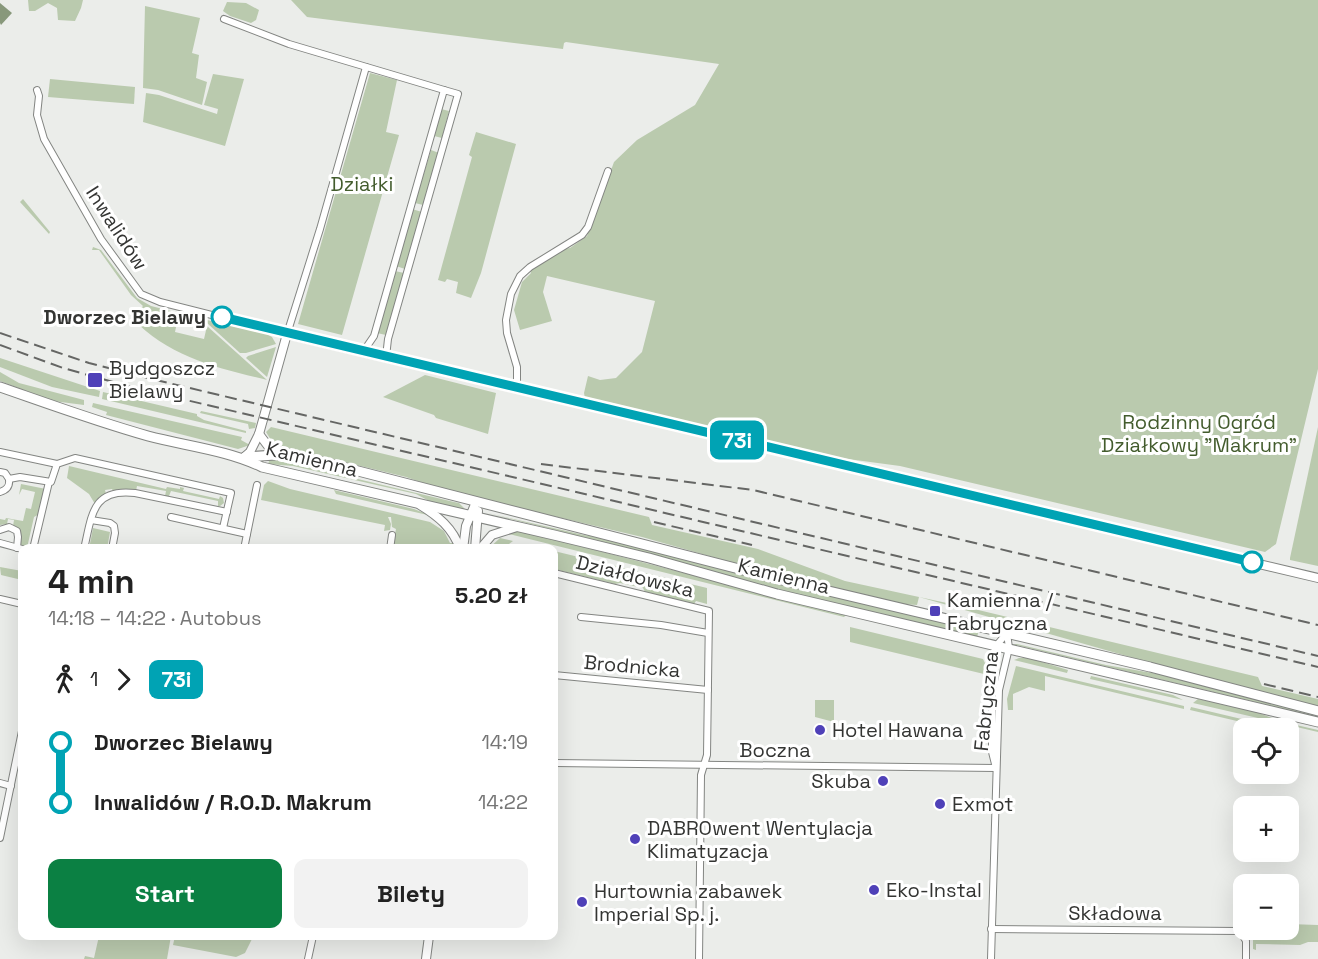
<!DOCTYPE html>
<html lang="pl">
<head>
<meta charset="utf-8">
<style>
	:root { --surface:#fff; --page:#f2f2f2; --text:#222; --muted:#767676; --accent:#0b8043 }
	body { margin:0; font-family:"Space Grotesk",sans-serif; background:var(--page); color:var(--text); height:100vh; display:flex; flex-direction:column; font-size:22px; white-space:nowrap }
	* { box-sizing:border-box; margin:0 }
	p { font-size:20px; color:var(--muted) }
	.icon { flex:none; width:33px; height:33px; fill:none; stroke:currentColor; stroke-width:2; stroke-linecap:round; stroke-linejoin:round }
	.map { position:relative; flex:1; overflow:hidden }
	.details { position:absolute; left:18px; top:544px; width:540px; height:396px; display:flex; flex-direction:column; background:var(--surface); border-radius:12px; box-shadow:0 6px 24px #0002 }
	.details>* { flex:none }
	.badge { padding:0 12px; border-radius:9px; font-size:21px; line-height:39px }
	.controls { position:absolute; left:1233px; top:718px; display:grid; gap:12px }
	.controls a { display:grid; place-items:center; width:66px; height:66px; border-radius:12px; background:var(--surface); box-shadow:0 6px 24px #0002; font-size:30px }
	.map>.badge { position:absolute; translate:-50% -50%; box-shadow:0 0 0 3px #fff }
	.legs { display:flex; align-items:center; gap:9px; height:66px; padding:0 30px; font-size:20px }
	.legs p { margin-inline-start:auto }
	.overview { display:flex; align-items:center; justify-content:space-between; height:102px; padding:0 30px }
	h1 { font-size:33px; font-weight:700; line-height:45px }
	.action { display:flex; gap:12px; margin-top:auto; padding:12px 30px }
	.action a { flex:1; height:69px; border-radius:12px; background:var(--accent); color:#fff; font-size:24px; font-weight:700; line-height:69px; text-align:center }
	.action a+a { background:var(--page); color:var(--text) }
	ul { padding:0 30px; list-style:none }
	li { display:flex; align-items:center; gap:21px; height:60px; font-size:22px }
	li i { display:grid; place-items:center; width:9px; height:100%; margin:0 8px; background:currentColor }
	li i::after { content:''; width:15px; height:15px; margin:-8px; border:4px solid; border-radius:50%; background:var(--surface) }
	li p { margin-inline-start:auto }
	li:first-child i { background:linear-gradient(#0000 50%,currentColor 0) }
	li:last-child i { background:linear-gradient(currentColor 50%,#0000 0) }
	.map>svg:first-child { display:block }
	.green { fill:#bacaae }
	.water { fill:#88987b }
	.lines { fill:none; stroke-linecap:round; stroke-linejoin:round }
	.street-casing { stroke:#838582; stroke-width:8 }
	.secondary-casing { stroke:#838582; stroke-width:10 }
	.primary-casing { stroke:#838582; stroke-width:11 }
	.street { stroke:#fff; stroke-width:6 }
	.secondary { stroke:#fff; stroke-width:8 }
	.primary { stroke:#fff; stroke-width:9 }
	.rail { stroke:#656664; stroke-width:2; stroke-dasharray:12 6; stroke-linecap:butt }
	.line-1-casing { stroke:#fff; stroke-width:14 }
	.line-1 { stroke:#00a3b4; stroke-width:9 }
	.stop-1-dot { fill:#fff; stroke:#00a3b4; stroke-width:3 }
	.poi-dot { fill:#4f41b8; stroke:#fff; stroke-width:2 }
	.labels { text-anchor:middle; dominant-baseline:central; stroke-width:6; stroke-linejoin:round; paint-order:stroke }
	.park-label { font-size:20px; fill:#435c2d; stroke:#fff }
	.street-label { font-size:20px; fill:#343533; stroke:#fff }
	.stop-label { font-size:20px; font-weight:bold; fill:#343533; stroke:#fff; text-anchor:end }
	.poi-label { font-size:20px; fill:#343533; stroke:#fff; text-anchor:start }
</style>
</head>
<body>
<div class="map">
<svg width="1318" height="959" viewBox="0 0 1318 959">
	<rect width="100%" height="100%" fill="#ebedea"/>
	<!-- green -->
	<g class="green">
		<path d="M28,0h55l-2,8 -6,13 -17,-1 -1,-12 -9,-5 -13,8h-6z"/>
		<path d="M291,0h1027v369l-42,175 -11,8 -365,-86 -67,-9 -248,-59 -1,-5 4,-17 12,4 16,-2 26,-26 13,-51 -108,-25 -4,16 9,29 -32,9 -6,-20 8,-28 9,-9 -1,-2 33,-22 7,-1 17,-12 27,-74 23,-22 58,-35 24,-41 -153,-22 -2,1 -1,6 -256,-32z"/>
		<path d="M227,2l19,1 13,7 -3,10 -5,3 -21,-7 -7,-5z"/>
		<path d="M145,6l55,12 -8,35 7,2 -3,23 11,4 -5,23 -44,-15 -15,-2z"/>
		<path d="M370,73l27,7 -11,52 13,3 -57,200 -44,-11z"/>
		<path d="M213,74l31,5 -19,67 -82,-24 3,-29 13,2 58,19 1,-5 -14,-4z"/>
		<path d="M50,79l85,8 -1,17 -86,-7z"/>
		<path d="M441,109l8,2 -7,27 -8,-2z"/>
		<path d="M476,132l40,12 -35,129 -10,25 -15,-5 2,-11 -11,-3 -2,3 -7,-2 34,-123 -3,-2z"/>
		<path d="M431,150l8,3 -16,52 -8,-2z"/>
		<path d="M23,199l27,33 -1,2 -29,-32z"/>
		<path d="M412,209l10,3 -17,57 -9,-3z"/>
		<path d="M93,247l8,3 36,48 14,8 28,7 -4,19 29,7 3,-13 60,54c-50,-12 -98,-23 -135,-62l11,-12 -12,-11 -32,-45h-7z"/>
		<path d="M395,271l9,2 -18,62 -9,-2z"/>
		<path d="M207,320l60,14 5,3 4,7 -30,9h-6l-33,-30z"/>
		<path d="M276,347l-9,30 -21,-19 2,-2z"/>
		<path d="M0,358l100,33 -1,6 -47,-10 -52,-20z"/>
		<path d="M0,372l19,11 65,17v5l-31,-4 -53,-20z"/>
		<path d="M425,375l71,18 -8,41 -52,-16 -2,-3 -51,-18z"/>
		<path d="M103,392l94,22v2l7,4 42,11v2l-144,-34z"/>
		<path d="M93,403l149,34 -1,3 9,5 -12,4 -132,-34 1,-3 -15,-5z"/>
		<path d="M201,411l55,12 -1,5 -6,1 -1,-5 -48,-11z"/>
		<path d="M271,427l378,90 3,8 106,24 87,32 125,27 288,69 4,9 56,13v7l-93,-22 -306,-87 -2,8 -16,-1 -139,-33 -120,-34 -199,-47 -37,-13 -132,-32 -8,-13z"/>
		<path d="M1318,427v139l-28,-6v-2z"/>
		<path d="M270,458l184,44 5,1 7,7 -35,-8 -15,-8 -123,-28 -25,-2z"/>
		<path d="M69,466l97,23 1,-2 13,2v-2l4,1 -1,3 36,8 1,-3 3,2 1,5 -4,3h-2v-5l-47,-10 -2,5h-4l1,-5 -29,-5 -1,5 -16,-2 -7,2 -1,-2 -7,1 1,4 -11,10 -6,-10 -22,-16z"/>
		<path d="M268,481l22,8 140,33 14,9 6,12h3l1,6h-62l4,-20 -4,-2 -1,-10h-3l3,7 -1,6 -6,1 1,-6 -124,-25 3,-15z"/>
		<path d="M21,484l25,5 -5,24 -7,4 -7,31 -7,-2 1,-3v-12l-8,-5 1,-6 -6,-1 -1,5 -7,1v-6l5,1 1,-2 17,3 3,-13 5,1 4,-17 -13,-3 -3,6z"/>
		<path d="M334,490l80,19 18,7 -96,-22z"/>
		<path d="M483,512l101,23 38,6 357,89 -2,7 -213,-51 -150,-41z"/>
		<path d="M93,528l17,4 -3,17h-18z"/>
		<path d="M518,530l328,85 -2,2 -339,-84z"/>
		<path d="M500,538l13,3 -11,8h-14z"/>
		<path d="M554,551l153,37v16l-11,-3 -2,3 -49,-12 -2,-4 -23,-5 -5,1 -61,-15z"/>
		<path d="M0,567l22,4v9l-21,-5z"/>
		<path d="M850,627l133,32 3,6 -2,9 -134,-32z"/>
		<path d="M1012,644h5l89,21 58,10 154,40v2z"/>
		<path d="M1019,658h10l39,12 -1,3 -53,-13z"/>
		<path d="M1016,666l168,40v3l-139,-33v15l-16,-4 -16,7v16h-5l-1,-11z"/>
		<path d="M1091,676l82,19 10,5 -93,-21z"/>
		<path d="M1198,699l53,11 32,12 35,8v2l-125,-29z"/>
		<path d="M815,700h19v22l-19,-5z"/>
		<path d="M1191,707l93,22h-13l-81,-19z"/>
		<path d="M1289,924l29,1v17h-10l-8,3 -44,-1v6l-3,-1v-19h35z"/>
		<path d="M99,936h72l-4,23h-83l1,-3 9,2z"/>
		<path d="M175,936h73l5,1 -8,16 -9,4 -63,-12z"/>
	</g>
	<!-- water -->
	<path class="water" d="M0,3l12,10 -11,12 -1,-2z"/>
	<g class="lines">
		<!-- street casing -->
		<g class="street-casing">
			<g id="street">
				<path d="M224,19l65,25 155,46"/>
				<path d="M37,90l2,6 -2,19 7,24 57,100 40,55 19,8 127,32 33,-105 46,-162"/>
				<path d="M363,352l11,-16 70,-246 14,4 -70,245 -2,18"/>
				<path d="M517,388v-21l-10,-34 -1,-13 5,-26 9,-18 10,-9 52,-32 6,-8 20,-56"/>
				<path d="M0,452l57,12"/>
				<path d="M0,472l5,1 4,6"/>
				<path d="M9,479l11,-2 31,5 6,-18 18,-6 156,35 -8,35"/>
				<path d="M0,492c7,-2 10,-6 9,-13"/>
				<path d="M171,517l76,17"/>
				<path d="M91,520l19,3 4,3 1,7 -3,16"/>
				<path d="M0,530l9,-3 8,4 1,6 -1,11"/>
				<path d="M0,543l22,6"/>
				<path d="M33,549l16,-67"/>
				<path d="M84,549c8,-34 8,-61 51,-56l92,19"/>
				<path d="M244,549l13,-64"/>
				<path d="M390,549l2,-14"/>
				<path d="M554,573l155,38 -2,144 -6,20 -2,184"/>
				<path d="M0,599l22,5"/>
				<path d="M581,617l80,8 47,8"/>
				<path d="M554,675l154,15"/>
				<path d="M554,763l442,5"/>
				<path d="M995,764l-3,-12v-94l4,-12 11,-13"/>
				<path d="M0,783l11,3"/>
				<path d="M0,838l22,-107"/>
				<path d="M991,929l249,2 6,10v18"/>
				<path d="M308,959l5,-23"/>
				<path d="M991,959l8,-269 10,-42 -2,-15"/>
			</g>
		</g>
		<!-- secondary casing -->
		<g class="secondary-casing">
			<g id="secondary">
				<path d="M259,434l9,12 21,8"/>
				<path d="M243,458l7,-6 9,-18 28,-100 1031,244"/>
				<path d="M420,505c18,11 33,23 40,44"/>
				<path d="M463,549l3,-23 10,-24"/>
				<path d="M475,549l3,-38"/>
				<path d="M480,549l12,-14 25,-8"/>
				<path d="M426,959l3,-23"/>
			</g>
		</g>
		<!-- primary casing -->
		<g class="primary-casing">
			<g id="primary">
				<path d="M0,387c49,17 98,35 148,49 38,10 79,14 114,31l292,68 95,23 128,36 541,128"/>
				<path d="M245,457l44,-3 38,9 451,116 372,88 168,44"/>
			</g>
		</g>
		<!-- street -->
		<use href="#street" class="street"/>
		<!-- secondary -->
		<use href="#secondary" class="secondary"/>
		<!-- primary -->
		<use href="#primary" class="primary"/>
		<!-- rail -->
		<g class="rail">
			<path d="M0,333l89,30 67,17 1162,276"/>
			<path d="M0,345l63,23 68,19 1187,280"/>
			<path d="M541,464l212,26 565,135"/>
			<path d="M654,522l98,23"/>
			<path d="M1264,684l54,13"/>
		</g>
	</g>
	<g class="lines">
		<!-- line-1 casing -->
		<g class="line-1-casing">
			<path id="line-1" d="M222,317l1030,245"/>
		</g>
		<!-- line-1 -->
		<use href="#line-1" class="line-1"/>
	</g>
	<!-- markers -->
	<g class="stop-1-dot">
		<circle cx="222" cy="317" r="10"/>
		<circle cx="1252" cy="562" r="10"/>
	</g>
	<g class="poi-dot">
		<rect x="87" y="372" width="16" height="16" rx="3"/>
		<rect x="929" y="605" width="12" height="12" rx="3"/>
		<circle cx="820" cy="730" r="6"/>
		<circle cx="883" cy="781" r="6"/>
		<circle cx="940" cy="804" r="6"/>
		<circle cx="635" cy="839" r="6"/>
		<circle cx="874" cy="890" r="6"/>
		<circle cx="582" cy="902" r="6"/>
	</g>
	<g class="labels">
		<!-- park labels -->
		<g class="park-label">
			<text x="362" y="184">Działki</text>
			<text x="1199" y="422">Rodzinny Ogród<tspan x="1199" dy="23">Działkowy "Makrum"</tspan></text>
		</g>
		<!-- street labels -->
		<g class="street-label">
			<text transform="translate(117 228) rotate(57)">Inwalidów</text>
			<text transform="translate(312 459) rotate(14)">Kamienna</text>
			<text transform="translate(635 576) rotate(14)">Działdowska</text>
			<text transform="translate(784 576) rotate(14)">Kamienna</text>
			<text transform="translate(632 666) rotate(5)">Brodnicka</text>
			<text transform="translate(986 701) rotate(-84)">Fabryczna</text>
			<text x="775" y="750">Boczna</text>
			<text x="1115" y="913">Składowa</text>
		</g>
		<!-- stop labels -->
		<g class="stop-label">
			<text x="206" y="317">Dworzec Bielawy</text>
		</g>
		<!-- poi labels -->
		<g class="poi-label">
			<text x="109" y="368">Bydgoszcz<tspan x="109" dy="23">Bielawy</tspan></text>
			<text x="947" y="600">Kamienna /<tspan x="947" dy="23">Fabryczna</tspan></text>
			<text x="832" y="730">Hotel Hawana</text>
			<text x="871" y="781" text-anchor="end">Skuba</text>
			<text x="952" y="804">Exmot</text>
			<text x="647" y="828">DABROwent Wentylacja<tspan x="647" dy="23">Klimatyzacja</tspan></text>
			<text x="886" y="890">Eko-Instal</text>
			<text x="594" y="891">Hurtownia zabawek<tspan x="594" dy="23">Imperial Sp. j.</tspan></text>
		</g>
	</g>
</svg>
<div class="controls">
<a><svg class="icon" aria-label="locate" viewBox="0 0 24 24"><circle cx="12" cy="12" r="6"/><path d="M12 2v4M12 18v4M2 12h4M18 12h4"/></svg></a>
<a>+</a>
<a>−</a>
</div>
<b class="badge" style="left:737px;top:440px;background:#00a3b4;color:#fff">73i</b>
<section class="details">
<div class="overview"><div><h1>4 min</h1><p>14:18 – 14:22 · Autobus</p></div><b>5.20 zł</b></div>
<div class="legs"><svg class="icon" aria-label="walk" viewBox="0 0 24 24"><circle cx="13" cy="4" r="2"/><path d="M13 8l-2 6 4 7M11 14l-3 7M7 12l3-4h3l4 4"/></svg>1<svg class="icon" aria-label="forward" viewBox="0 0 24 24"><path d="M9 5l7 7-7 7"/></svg><b class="badge" style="background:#00a3b4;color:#fff">73i</b></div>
<ul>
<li><i style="color:#00a3b4"></i><b>Dworzec Bielawy</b><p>14:19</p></li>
<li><i style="color:#00a3b4"></i><b>Inwalidów / R.O.D. Makrum</b><p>14:22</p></li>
</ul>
<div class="action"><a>Start</a><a>Bilety</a></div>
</section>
</div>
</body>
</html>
